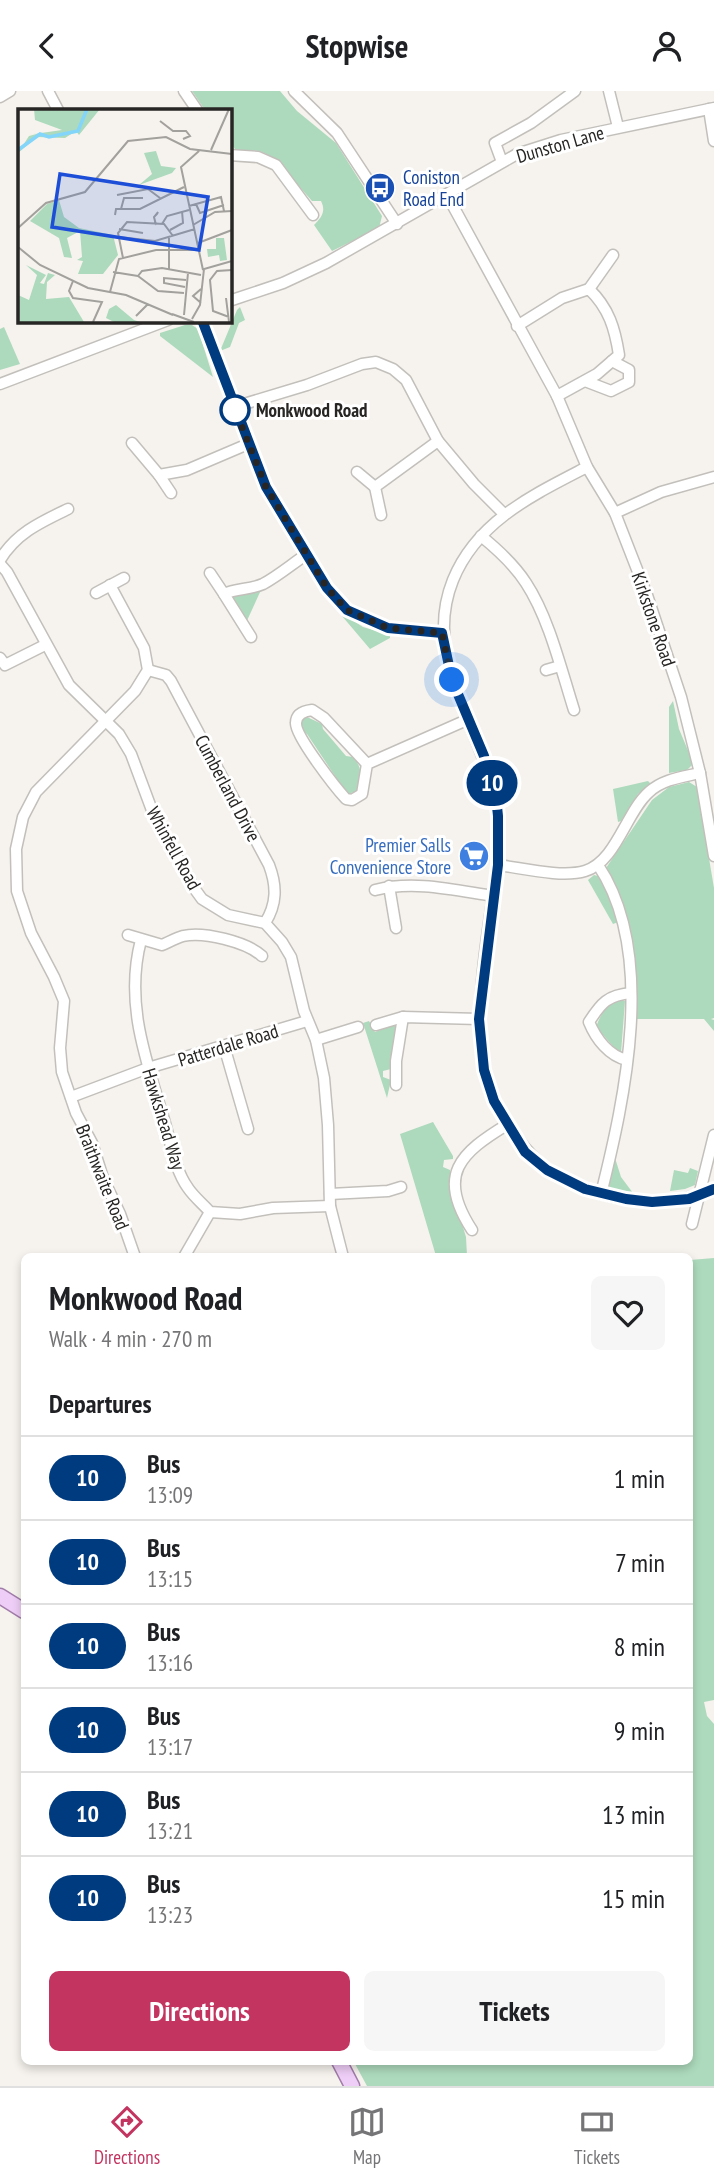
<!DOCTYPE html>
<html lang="en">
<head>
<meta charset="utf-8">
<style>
	:root { --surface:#fff; --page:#f6f6f6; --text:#202124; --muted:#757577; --line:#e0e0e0; --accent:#c33460 }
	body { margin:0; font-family:"PT Sans Narrow",sans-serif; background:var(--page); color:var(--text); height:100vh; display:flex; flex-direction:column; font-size:26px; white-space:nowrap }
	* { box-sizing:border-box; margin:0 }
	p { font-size:23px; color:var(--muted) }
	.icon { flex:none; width:38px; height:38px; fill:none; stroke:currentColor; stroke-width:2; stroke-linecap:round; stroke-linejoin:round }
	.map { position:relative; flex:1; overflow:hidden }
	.side { position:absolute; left:21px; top:1162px; width:672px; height:812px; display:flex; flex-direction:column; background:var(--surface); border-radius:10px; box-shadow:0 4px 10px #0003 }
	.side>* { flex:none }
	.badge { padding:0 14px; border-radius:23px; font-size:24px; line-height:46px }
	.you { position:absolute; width:35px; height:35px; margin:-18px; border:5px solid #fff; border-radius:50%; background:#1a73e8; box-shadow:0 0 0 10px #1a73e833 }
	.map>.badge { position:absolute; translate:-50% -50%; box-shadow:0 0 0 4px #fff }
	h2 { padding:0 28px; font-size:26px; line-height:63px }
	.round { display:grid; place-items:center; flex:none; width:74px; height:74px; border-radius:10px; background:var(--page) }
	.overview { display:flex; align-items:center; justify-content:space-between; height:119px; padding:0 28px }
	h1 { font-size:33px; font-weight:700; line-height:52px }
	.cta { display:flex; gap:14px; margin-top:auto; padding:14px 28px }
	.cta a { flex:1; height:80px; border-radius:10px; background:var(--accent); color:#fff; font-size:28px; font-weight:700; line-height:80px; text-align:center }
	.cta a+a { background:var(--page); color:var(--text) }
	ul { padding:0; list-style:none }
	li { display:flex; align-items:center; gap:21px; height:84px; padding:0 28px; border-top:2px solid var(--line) }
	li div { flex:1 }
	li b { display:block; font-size:26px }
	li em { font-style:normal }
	li .badge { min-width:77px; font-weight:700; text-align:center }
	header { display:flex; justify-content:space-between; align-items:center; height:91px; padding:0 28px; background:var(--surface); font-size:32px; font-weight:700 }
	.dock { display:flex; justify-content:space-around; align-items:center; height:98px; border-top:2px solid var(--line); background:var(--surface); font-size:19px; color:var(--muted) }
	.dock a { display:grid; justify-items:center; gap:4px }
	.dock .on { color:var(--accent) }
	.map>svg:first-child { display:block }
	.green { fill:#addabc }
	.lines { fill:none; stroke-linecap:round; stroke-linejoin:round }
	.minor-casing { stroke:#c3c0bc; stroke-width:13 }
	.major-casing { stroke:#a17da9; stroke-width:17 }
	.minor { stroke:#fff; stroke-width:10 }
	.major { stroke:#eecdf6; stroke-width:14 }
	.line-casing { stroke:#fff; stroke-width:16 }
	.line { stroke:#003b80; stroke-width:10 }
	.walk { stroke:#272624; stroke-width:7; stroke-dasharray:0 12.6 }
	.stop-dot { fill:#fff; stroke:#003b80; stroke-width:3.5 }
	.labels { text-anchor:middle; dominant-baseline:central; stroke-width:6; stroke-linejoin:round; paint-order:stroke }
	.street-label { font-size:19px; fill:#272624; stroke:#fff }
	.transit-label { font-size:19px; fill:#164399; stroke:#fff; text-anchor:start }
	.stop-label { font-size:19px; font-weight:bold; fill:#272624; stroke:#fff; text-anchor:start }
	.shop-label { font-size:19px; fill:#366cbe; stroke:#fff; text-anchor:end }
	.inset-river { fill:none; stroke:#83d5fa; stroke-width:3.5 }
	.inset-road { fill:none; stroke:#a3a19d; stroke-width:2 }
	.view { fill:#1d4ed8; fill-opacity:0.15; stroke:#1d4ed8; stroke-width:3.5 }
	.inset-edge { fill:none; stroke:#272624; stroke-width:3.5 }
</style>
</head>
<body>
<header><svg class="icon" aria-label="back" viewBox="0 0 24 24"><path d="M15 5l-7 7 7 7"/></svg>Stopwise<svg class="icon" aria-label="person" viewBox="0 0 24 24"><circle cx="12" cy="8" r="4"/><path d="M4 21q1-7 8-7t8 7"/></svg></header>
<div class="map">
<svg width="714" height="1995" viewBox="0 0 714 1995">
	<rect width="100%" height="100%" fill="#f6f3ee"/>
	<!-- green -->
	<g class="green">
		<path d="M192,0h88l17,20 39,32 46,73 -3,12 -47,23 -18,-26c8,-8 12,-14 7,-24h-9l-38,-43 -14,-7 -24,-1 -7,-8v-32h-24z"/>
		<path d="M240,216l5,13 -6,3 -9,24 -10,4 17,-41z"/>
		<path d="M185,234h7l6,4 15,48 -53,-41v-3z"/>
		<path d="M4,236l16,37 -20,6v-41z"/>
		<path d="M261,499l-16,35 -13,-28 4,-4z"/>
		<path d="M343,523l20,13 27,8v3l-20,11 -28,-33z"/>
		<path d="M673,610l6,28 13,31v5l-5,5 -18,3v-66z"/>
		<path d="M307,626l15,7 1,5 23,27 7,1c9,10 9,19 7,33l-12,4 -12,-10 1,-5 -30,-45 -5,-3 -1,-11z"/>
		<path d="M648,690l3,3 -13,10 -17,27 -3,1 -5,-33z"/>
		<path d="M689,691l8,5 17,101v130l-3,1 3,1v11l-10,-12h-69l-5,-92 -11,-32 -13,-27 46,-68 17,-13z"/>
		<path d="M594,784l4,1 10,16 10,30 -5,2 -25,-44z"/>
		<path d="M620,908l5,2 -4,52h-2l-23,-26c4,-12 12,-25 24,-28z"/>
		<path d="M369,930l6,11 19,-7 4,3 -7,41 -8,2v6l8,3 -4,18 -24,-75z"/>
		<path d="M433,1031l20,34v3l-9,1 -1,7 7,3v15l16,52 1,19h-31l-36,-122z"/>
		<path d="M615,1067l6,19 12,16 -25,-5z"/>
		<path d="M690,1077l8,3 -3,14 -10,4 -15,2 4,-21 14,3z"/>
		<path d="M714,1167v442l-10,2 3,14 7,8v362h-347l-13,-24 336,-1 2,-638 -2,-4v-159z"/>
	</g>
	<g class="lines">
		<!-- minor casing -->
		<g class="minor-casing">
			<g id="minor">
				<path d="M48,0l10,19"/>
				<path d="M184,0l13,19"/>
				<path d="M294,0l43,42 60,91"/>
				<path d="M609,0l9,36"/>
				<path d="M0,6l10,-6"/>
				<path d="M709,18l5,32"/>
				<path d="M229,64l29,2 18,8 37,50"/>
				<path d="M502,71l-7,-19 36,-20 44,-32"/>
				<path d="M447,104l110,201 30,71 28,46 32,82 34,102 19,76 14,83"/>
				<path d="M589,198l24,-34"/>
				<path d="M229,210l54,-18 43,-20 191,-109 44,-14 153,-32"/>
				<path d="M202,229l64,167 61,101 20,22 41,18 54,5"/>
				<path d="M517,235l45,-28 27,-9c20,19 26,40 30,66l-22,19 -40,22"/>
				<path d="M585,290l26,10 18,-9v-12l-17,-9"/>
				<path d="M0,293l168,-64"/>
				<path d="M234,316l73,-22 55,-21 14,-2 17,7 13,11 32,61 36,43 30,30"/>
				<path d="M132,352l27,32 28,-5 61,-26"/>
				<path d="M587,376c-54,28 -110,54 -134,113 -34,84 37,156 45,238 3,27 -1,52 -5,78 -9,61 -24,146 0,204 4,9 11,18 17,27 19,30 37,46 71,60 42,17 91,21 133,2"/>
				<path d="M357,381l18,15"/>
				<path d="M159,384l12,18"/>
				<path d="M615,422l46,-21 53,-15"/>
				<path d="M381,424l-6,-28 63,-46"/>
				<path d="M481,445c16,13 33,28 45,47 23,35 35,86 48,127"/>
				<path d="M0,469c16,-27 41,-38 68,-51"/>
				<path d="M0,473l7,8 62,113 50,49 12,20 22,59 41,75 8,11 26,16 37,8 17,19 9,15 13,54 12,29 8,38 4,47 2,81 13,51"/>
				<path d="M210,482l14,21c12,-6 26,-4 39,-10 15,-8 29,-20 44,-30"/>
				<path d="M110,494l34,63 4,22 -13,21 -99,101 -13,25 -7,32 1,42 14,42 23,44 10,24 -4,47 2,24 14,41 16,30 11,35 17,36 15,43"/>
				<path d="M96,502l28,-15"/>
				<path d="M224,503l27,43"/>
				<path d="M0,567l5,7 40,-20"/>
				<path d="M148,579l18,5 5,6 98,184c8,21 8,39 -4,58"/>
				<path d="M546,579l14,-4"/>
				<path d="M367,673l-5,30 -10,6 -6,-1c-10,-11 -51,-63 -50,-76 0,-9 8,-12 16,-13l12,8 43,46 102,-45"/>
				<path d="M498,774c24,3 64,13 87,6 31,-9 41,-59 64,-79 14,-13 34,-15 51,-19"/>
				<path d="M598,774c59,88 27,233 3,329"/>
				<path d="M389,795l7,42"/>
				<path d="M375,799c39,-10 79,0 118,6"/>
				<path d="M128,844l34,10c7,-3 14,-7 21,-9 20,-5 64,6 79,20"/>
				<path d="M141,849c-17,64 6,122 24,183 6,21 10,47 23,65 6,9 15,16 22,24l30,2 33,-6 57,-2"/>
				<path d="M376,934l27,-8 76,2"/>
				<path d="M316,949l42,-13"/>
				<path d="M224,955l24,83"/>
				<path d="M627,969c-18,-4 -31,-21 -38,-38 12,-19 19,-27 42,-29"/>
				<path d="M396,994v-24l7,-44"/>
				<path d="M71,1006l77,-29 159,-47"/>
				<path d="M330,1103l58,-3 13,-4"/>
				<path d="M692,1133l22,-89"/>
				<path d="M472,1139c-36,-55 -12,-77 36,-106"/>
				<path d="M184,1166l26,-45"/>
			</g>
		</g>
		<!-- major casing -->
		<g class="major-casing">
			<g id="major">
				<path d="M0,1505l24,15"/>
				<path d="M339,1970l13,25"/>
			</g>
		</g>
		<!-- minor -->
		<use href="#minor" class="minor"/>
		<!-- major -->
		<use href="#major" class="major"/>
	</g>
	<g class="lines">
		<!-- line casing -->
		<g class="line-casing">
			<path id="line" d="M202,229l64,167 61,101 20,22 41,18 54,5 10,47 32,76 12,41 2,19v49l-19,154 5,51 10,31 31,51 22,18 38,19 41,10 26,3 37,-3 25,-10"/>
		</g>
		<!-- line -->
		<use href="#line" class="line"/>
		<!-- walk -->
		<path class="walk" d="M235,319l-1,-3 32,80 61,101 11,12 9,10 41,18 54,5 10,47"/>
	</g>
	<!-- icons -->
	<defs>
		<g id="bus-disc" transform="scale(1.575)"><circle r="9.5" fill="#1a4fb4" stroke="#fff"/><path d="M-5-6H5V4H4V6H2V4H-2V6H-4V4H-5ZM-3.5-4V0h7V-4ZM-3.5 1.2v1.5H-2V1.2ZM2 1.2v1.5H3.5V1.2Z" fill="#fff"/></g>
		<g id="supermarket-disc" transform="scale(1.575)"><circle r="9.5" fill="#3f7fe0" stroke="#fff"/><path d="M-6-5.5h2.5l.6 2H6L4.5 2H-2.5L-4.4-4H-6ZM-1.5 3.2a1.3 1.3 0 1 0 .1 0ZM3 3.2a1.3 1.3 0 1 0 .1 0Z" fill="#fff"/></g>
	</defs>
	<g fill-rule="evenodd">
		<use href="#bus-disc" x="380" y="97"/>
		<use href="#supermarket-disc" x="474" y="765"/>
	</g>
	<!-- markers -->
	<circle class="stop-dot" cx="235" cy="319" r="14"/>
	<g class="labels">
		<!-- street labels -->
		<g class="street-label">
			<text transform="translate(560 53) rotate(-16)">Dunston Lane</text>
			<text transform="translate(654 528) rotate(71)">Kirkstone Road</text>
			<text transform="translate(228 697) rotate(62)">Cumberland Drive</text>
			<text transform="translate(174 757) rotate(61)">Whinfell Road</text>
			<text transform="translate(228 954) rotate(-17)">Patterdale Road</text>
			<text transform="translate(164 1028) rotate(73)">Hawkshead Way</text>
			<text transform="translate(103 1086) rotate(68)">Braithwaite Road</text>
		</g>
		<!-- transit labels -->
		<g class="transit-label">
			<text x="403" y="86">Coniston<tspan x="403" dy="22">Road End</tspan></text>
		</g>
		<!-- stop labels -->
		<g class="stop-label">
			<text x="256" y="319">Monkwood Road</text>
		</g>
		<!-- shop labels -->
		<g class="shop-label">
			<text x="451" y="754">Premier Salls<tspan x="451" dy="22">Convenience Store</tspan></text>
		</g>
	</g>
	<!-- overview -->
	<g transform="translate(18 18)">
		<rect width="214" height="214" fill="#f6f3ee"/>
		<path d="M16,0h66l-21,26 -3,-4 -11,7 -28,-1 -19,16 11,-17 11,-3 -13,2 35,-5 -27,-10zM138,42l5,15 15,2 -4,5 -33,12 13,-11 -8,-21zM41,91l5,17 15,11 34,7 5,20 -15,19h-25l5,-13 -6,-1 5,-3 -2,-26 -13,7 5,20 -8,-1 -5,-19 -29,-17 17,-17zM198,129h8l3,22 -7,1 -1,-6 -11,2 -1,-8h9zM8,156l20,10 -6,8 4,1 4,-11 7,2 -8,7 -1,17 23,-2 15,25h-66v-27l11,5 8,-25zM98,196l18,15 6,2h-26l-8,-4 3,-9z" fill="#addabc"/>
		<path class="inset-river" d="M0,41l22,-16 9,3 29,-6 9,-22"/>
		<path class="inset-road" d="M142,12l13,10h13l4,5 -7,3M193,41l18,-41M181,42l-18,16 22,103M99,86l31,-6 12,9M178,95l4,9 24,-8M171,97l32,-9 3,14M103,100l3,-11h19M97,106l1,-6h24l44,-22M136,108l4,-5 -1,2 -3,3 2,8M144,115l5,-8 22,-6M175,116l22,-13 17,-1M0,119l28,-25 39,-11 43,-51 38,-4 24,12 42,5M101,120l24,4M152,121l13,-7 -1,-12M101,128l36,4 40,-12M151,129v31M180,134l34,-13M0,138l22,18 48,23 38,7 47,20M105,149l-5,-25 9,-11 37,2 9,12M95,163l25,4M120,167l4,-5 20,-3 39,7M120,167l20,15 26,2M55,172l-4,10 4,7 29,4 -9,20M167,178l-21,-4v-5l22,2M92,183l9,-33 37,-9h42M208,189l3,24M183,194l-8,-7 8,-7M123,202l-5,5 12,-12M154,205l22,8M166,206l4,-42M211,208l-16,-6 -3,-31 7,-9 15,-1M174,210l8,-14 4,-36 28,-8"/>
		<path class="view" d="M42,65l148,23 -9,53 -147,-23z"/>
		<rect width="214" height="214" class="inset-edge"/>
	</g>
</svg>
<div class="you" style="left:452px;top:589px"></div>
<b class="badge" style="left:492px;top:692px;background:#003b80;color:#fff">10</b>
<section class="side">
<div class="overview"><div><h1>Monkwood Road</h1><p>Walk · 4 min · 270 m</p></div><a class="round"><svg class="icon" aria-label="heart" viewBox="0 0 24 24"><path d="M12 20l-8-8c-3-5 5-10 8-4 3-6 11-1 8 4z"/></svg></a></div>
<h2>Departures</h2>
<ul>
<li><span class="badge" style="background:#003b80;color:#fff">10</span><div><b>Bus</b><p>13:09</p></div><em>1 min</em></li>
<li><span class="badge" style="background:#003b80;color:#fff">10</span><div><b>Bus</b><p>13:15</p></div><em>7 min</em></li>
<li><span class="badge" style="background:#003b80;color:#fff">10</span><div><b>Bus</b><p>13:16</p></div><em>8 min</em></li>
<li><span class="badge" style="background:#003b80;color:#fff">10</span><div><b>Bus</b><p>13:17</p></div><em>9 min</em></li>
<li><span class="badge" style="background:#003b80;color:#fff">10</span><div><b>Bus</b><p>13:21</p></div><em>13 min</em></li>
<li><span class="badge" style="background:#003b80;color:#fff">10</span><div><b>Bus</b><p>13:23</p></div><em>15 min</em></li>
</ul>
<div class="cta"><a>Directions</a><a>Tickets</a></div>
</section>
</div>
<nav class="dock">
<a class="on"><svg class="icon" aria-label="directions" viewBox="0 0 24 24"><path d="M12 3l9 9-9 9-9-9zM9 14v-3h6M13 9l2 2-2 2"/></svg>Directions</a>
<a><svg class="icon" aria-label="map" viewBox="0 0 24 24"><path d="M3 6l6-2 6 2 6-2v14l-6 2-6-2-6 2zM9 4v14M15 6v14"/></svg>Map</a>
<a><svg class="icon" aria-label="tickets" viewBox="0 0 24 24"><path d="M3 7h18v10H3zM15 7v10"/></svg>Tickets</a>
</nav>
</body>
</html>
